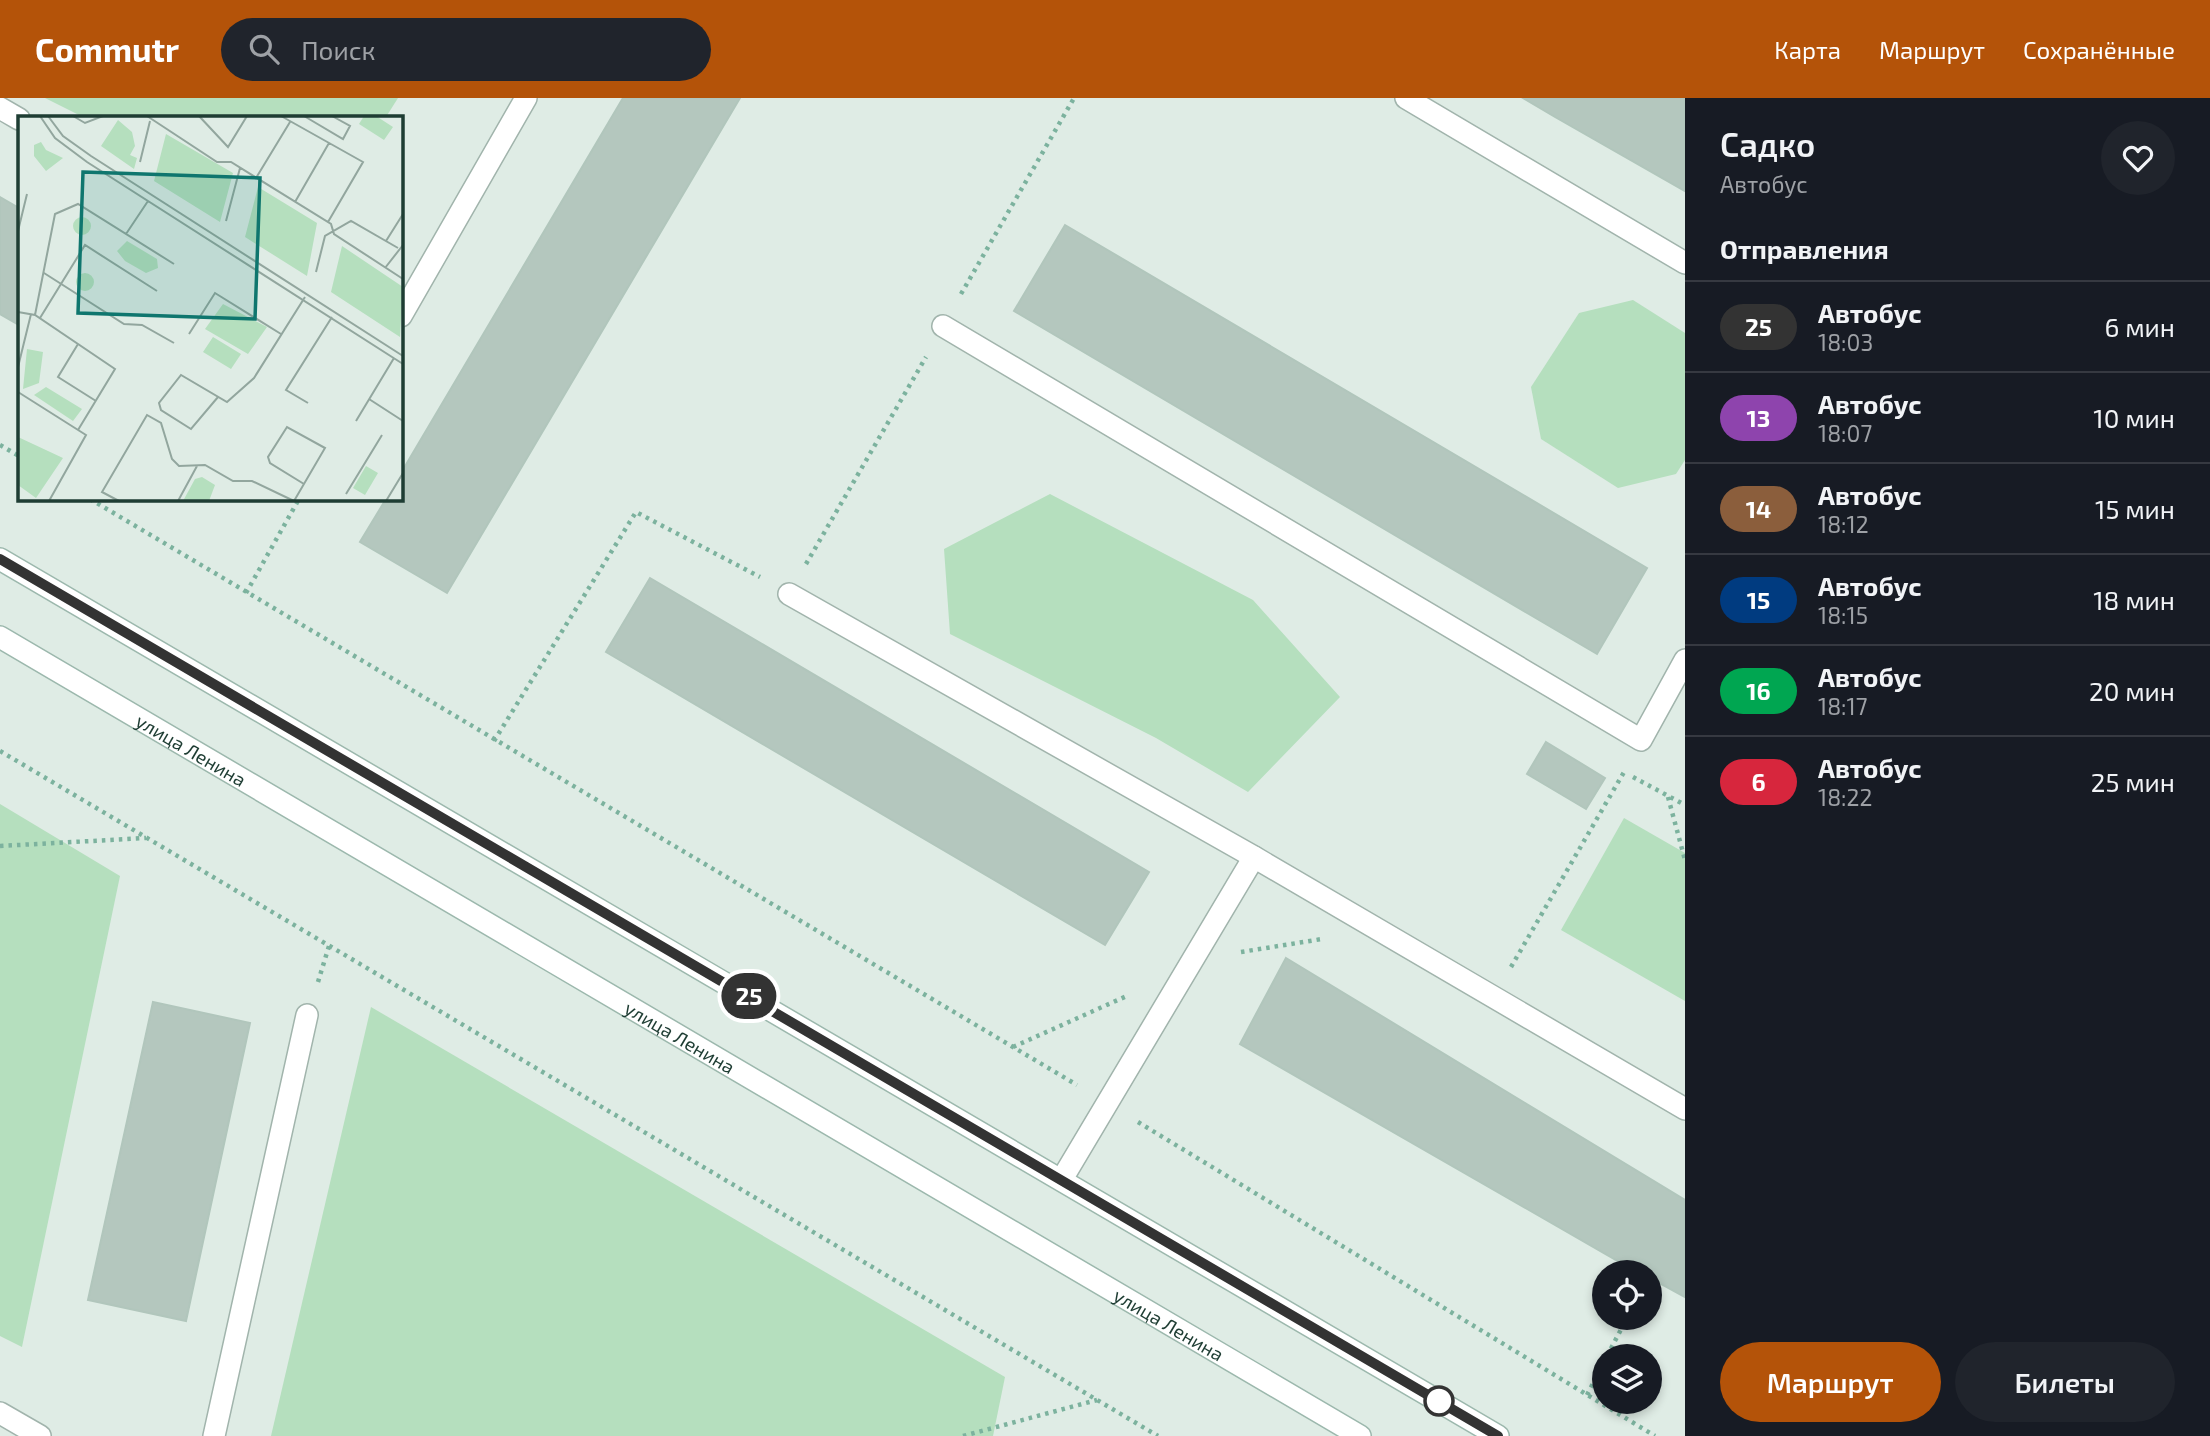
<!DOCTYPE html>
<html lang="ru">
<head>
<meta charset="utf-8">
<style>
	:root { --surface:#171b24; --page:#20242c; --text:#f1f3f6; --muted:#9ea1a6; --line:#363941; --accent:#b45309 }
	body { margin:0; font-family:"Exo 2",sans-serif; background:var(--page); color:var(--text); height:100vh; display:flex; flex-direction:column; font-size:26px; white-space:nowrap }
	* { box-sizing:border-box; margin:0 }
	p { font-size:23px; color:var(--muted) }
	.icon { flex:none; width:38px; height:38px; fill:none; stroke:currentColor; stroke-width:2; stroke-linecap:round; stroke-linejoin:round }
	.map { position:relative; flex:1; overflow:hidden }
	.panel { display:flex; flex-direction:column; background:var(--surface); width:525px }
	.panel>* { flex:none }
	.badge { padding:0 14px; border-radius:23px; font-size:24px; line-height:46px }
	.buttons { position:absolute; left:1592px; top:1162px; display:grid; gap:14px }
	.buttons a { display:grid; place-items:center; width:70px; height:70px; border-radius:50%; background:var(--surface); box-shadow:0 4px 10px #0003; font-size:35px }
	.map>.badge { position:absolute; translate:-50% -50%; box-shadow:0 0 0 4px #fff }
	h2 { padding:0 35px; font-size:26px; line-height:63px }
	.round { display:grid; place-items:center; flex:none; width:74px; height:74px; border-radius:37px; background:var(--page) }
	.summary { display:flex; align-items:center; justify-content:space-between; height:119px; padding:0 35px }
	h1 { font-size:33px; font-weight:600; line-height:52px }
	.cta { display:flex; gap:14px; margin-top:auto; padding:14px 35px }
	.cta a { flex:1; height:80px; border-radius:42px; background:var(--accent); color:#fff; font-size:28px; font-weight:600; line-height:80px; text-align:center }
	.cta a+a { background:var(--page); color:var(--text) }
	ul { padding:0; list-style:none }
	li { display:flex; align-items:center; gap:21px; height:91px; padding:0 35px; border-top:2px solid var(--line) }
	li div { flex:1 }
	li b { display:block; font-size:26px }
	li em { font-style:normal }
	li .badge { min-width:77px; font-weight:700; text-align:center }
	header { display:flex; align-items:center; gap:42px; box-sizing:border-box; height:98px; padding:0 35px; background:var(--accent); color:#fff }
	header strong { font-size:33px }
	nav { display:flex; gap:38px; margin-inline-start:auto; font-size:24px }
	.search { width:490px; height:63px; background:var(--page); display:flex; align-items:center; gap:18px; box-sizing:border-box; padding:0 24px; border-radius:38px; color:var(--muted); font-size:26px }
	main { display:flex; flex:1; min-height:0 }
	.map>svg:first-child { display:block }
	.green { fill:#b5dfbe }
	.building { fill:#b4c7be; stroke:#b1c6bc; stroke-width:2 }
	.lines { fill:none; stroke-linecap:round; stroke-linejoin:round }
	.service-casing { stroke:#a1b4ac; stroke-width:24 }
	.minor-casing { stroke:#a1b4ac; stroke-width:24 }
	.secondary-casing { stroke:#9cb8ad; stroke-width:24 }
	.path { stroke:#7cb29e; stroke-width:4.5; stroke-dasharray:3.5 5; stroke-linecap:butt }
	.service { stroke:#fff; stroke-width:21 }
	.minor { stroke:#fff; stroke-width:21 }
	.secondary { stroke:#fff; stroke-width:21 }
	.line-casing { stroke:#fff; stroke-width:16 }
	.line { stroke:#333; stroke-width:10 }
	.stop-dot { fill:#fff; stroke:#333; stroke-width:3.5 }
	.labels { text-anchor:middle; dominant-baseline:central; stroke-width:6; stroke-linejoin:round; paint-order:stroke }
	.street-label { font-size:19px; fill:#1e3d33; stroke:#eff8f3 }
	.inset-road { fill:none; stroke:#92a69e; stroke-width:2 }
	.view { fill:#0f766e; fill-opacity:0.15; stroke:#0f766e; stroke-width:3.5 }
	.inset-edge { fill:none; stroke:#1e3d33; stroke-width:3.5 }
</style>
</head>
<body>
<header>
<strong>Commutr</strong>
<div class="search"><svg class="icon" aria-label="search" viewBox="0 0 24 24"><circle cx="10" cy="10" r="6"/><path d="M15 15l6 6"/></svg>Поиск</div>
<nav><a>Карта</a><a>Маршрут</a><a>Сохранённые</a></nav>
</header>
<main>
<div class="map">
<svg width="1685" height="1338" viewBox="0 0 1685 1338">
	<rect width="100%" height="100%" fill="#dfece5"/>
	<!-- green -->
	<g class="green">
		<path d="M45,0h353l-12,19h-303z"/>
		<path d="M1633,202l52,33v127l-9,14 -58,14 -77,-49 -10,-52 48,-74z"/>
		<path d="M1050,396l203,106 87,97 -92,95 -92,-54 -206,-104 -6,-85z"/>
		<path d="M0,706l120,72 -98,471 -22,-11z"/>
		<path d="M1624,720l61,35v148l-124,-71z"/>
		<path d="M371,909l634,370 -12,59h-722z"/>
	</g>
	<!-- building -->
	<g class="building">
		<path d="M623,0h117l-293,495 -87,-51 26,-43h15v-26z"/>
		<path d="M1523,0h162v93l-130,-74z"/>
		<path d="M0,99l19,11v117l-19,-11z"/>
		<path d="M1065,127l582,343 -50,86 -583,-343z"/>
		<path d="M650,480l499,294 -44,73 -499,-293z"/>
		<path d="M1546,644l59,36 -19,31 -59,-35z"/>
		<path d="M1286,860l399,242v97l-35,-19v-6h-11l-16,-8 -383,-220z"/>
		<path d="M153,904l97,21 -64,298 -98,-21z"/>
	</g>
	<g class="lines">
		<!-- service casing -->
		<g class="service-casing">
			<g id="service">
				<path d="M1406,0l279,165"/>
				<path d="M0,10l19,11"/>
				<path d="M401,218l125,-218"/>
				<path d="M943,228l698,414 44,-80"/>
				<path d="M789,496l465,263 431,252"/>
				<path d="M1062,1081l192,-322"/>
				<path d="M214,1338l93,-421"/>
			</g>
		</g>
		<!-- minor casing -->
		<g class="minor-casing">
			<path id="minor" d="M0,1315l40,23"/>
		</g>
		<!-- secondary casing -->
		<g class="secondary-casing">
			<g id="secondary">
				<path d="M0,461l1498,877"/>
				<path id="s1" d="M0,539l1360,799"/>
			</g>
		</g>
		<!-- path -->
		<g class="path">
			<path d="M961,196l113,-196"/>
			<path d="M0,347l19,11"/>
			<path d="M90,401l987,586"/>
			<path d="M806,466l120,-207"/>
			<path d="M246,495l53,-94"/>
			<path d="M494,643l142,-229 124,65"/>
			<path d="M0,653l1158,685"/>
			<path d="M1633,679l52,28"/>
			<path d="M1668,699l17,63"/>
			<path d="M0,748l146,-8"/>
			<path d="M1241,854l81,-13"/>
			<path d="M1511,869l113,-195"/>
			<path d="M318,884l11,-36"/>
			<path d="M1013,949l116,-52"/>
			<path d="M1138,1024l517,314"/>
			<path d="M1607,1258l20,-38"/>
			<path d="M1587,1297l18,-35"/>
			<path d="M963,1338l134,-36"/>
		</g>
		<!-- service -->
		<use href="#service" class="service"/>
		<!-- minor -->
		<use href="#minor" class="minor"/>
		<!-- secondary -->
		<use href="#secondary" class="secondary"/>
	</g>
	<g class="lines">
		<!-- line casing -->
		<g class="line-casing">
			<path id="line" d="M0,461l1498,877"/>
		</g>
		<!-- line -->
		<use href="#line" class="line"/>
	</g>
	<!-- markers -->
	<circle class="stop-dot" cx="1439" cy="1303" r="14"/>
	<g class="labels">
		<!-- street labels -->
		<g class="street-label">
			<text stroke="none"><textPath href="#s1" startOffset="222">улица Ленина</textPath></text>
			<text stroke="none"><textPath href="#s1" startOffset="789">улица Ленина</textPath></text>
			<text stroke="none"><textPath href="#s1" startOffset="1356">улица Ленина</textPath></text>
		</g>
	</g>
	<!-- overview -->
	<g transform="translate(18 18)">
		<rect width="385" height="385" fill="#dfece5"/>
		<path d="M346,0h12l17,11 -9,13 -25,-16zM100,4l14,12 3,14 -5,9 7,3 -3,11 -33,-23zM148,18l67,39 -13,49 -66,-41zM23,26l5,8 17,8 -17,13 -12,-15v-11zM240,71l59,36 -10,53 -62,-39zM55 110a9 9 0 1 1 18 0a9 9 0 1 1-18 0ZM109,125l30,18 1,9 -12,5 -21,-12 -8,-10zM324,130l61,41 -3,50 -69,-45zM58 166a9 9 0 1 1 18 0a9 9 0 1 1-18 0ZM205,188l44,23 -19,27 -43,-25zM195,221l28,17 -10,15 -28,-17zM9,233l16,3 -4,31 -16,6zM28,271l36,22 -9,12 -39,-26zM0,321l45,21 -27,40 -18,-13zM348,350l12,7 -13,22 -12,-7zM184,361l13,8 -6,16h-26l12,-22z" fill="#b5dfbe"/>
		<path class="inset-road" d="M22,0l15,22 32,24 316,202M30,0l15,20 28,20 312,200M55,0l12,7 18,-7M129,0l70,46h14l100,62 3,10 69,45M181,0l29,31 19,-31M263,0l82,46 -35,60M286,0l39,23 7,-13 -18,-10M122,46l10,-41M238,62l34,-56M277,86l34,-59M208,105l14,-53M0,115l9,-37M108,118l22,-33M368,125l17,-27M367,152l18,-23M298,156l9,-36 26,-15 47,27M26,157l80,51 18,1 32,18M0,196l17,3 80,54 -37,61M17,199l20,-101 23,-10 96,60M22,202l45,-73 72,46M171,218l26,-41 66,41M60,228l-20,33 38,24M0,251l13,-53M0,276l68,43 -37,66M200,281l-27,32 -30,-19 -2,-7 22,-28 46,27 27,-24 51,-81M351,283l34,22M290,287l-22,-13 46,-73M338,305l38,-63M328,378l36,-59M101,385l-17,-9 45,-77 14,8 11,36 7,7 26,-1 28,16h19l42,20M160,385l19,-35M276,385l31,-53 -38,-21 -19,30 2,6 34,21M368,385l17,-28"/>
		<path class="view" d="M65,56l177,6 -5,141 -177,-6z"/>
		<rect width="385" height="385" class="inset-edge"/>
	</g>
</svg>
<div class="buttons">
<a><svg class="icon" aria-label="locate" viewBox="0 0 24 24"><circle cx="12" cy="12" r="6"/><path d="M12 2v4M12 18v4M2 12h4M18 12h4"/></svg></a>
<a><svg class="icon" aria-label="layers" viewBox="0 0 24 24"><path d="M12 4l9 5-9 5-9-5zM3 14l9 5 9-5"/></svg></a>
</div>
<b class="badge" style="left:749px;top:898px;background:#333;color:#fff">25</b>
</div>
<section class="panel">
<div class="summary"><div><h1>Садко</h1><p>Автобус</p></div><a class="round"><svg class="icon" aria-label="heart" viewBox="0 0 24 24"><path d="M12 20l-8-8c-3-5 5-10 8-4 3-6 11-1 8 4z"/></svg></a></div>
<h2>Отправления</h2>
<ul>
<li><span class="badge" style="background:#333;color:#fff">25</span><div><b>Автобус</b><p>18:03</p></div><em>6 мин</em></li>
<li><span class="badge" style="background:#8e44ad;color:#fff">13</span><div><b>Автобус</b><p>18:07</p></div><em>10 мин</em></li>
<li><span class="badge" style="background:#8b5e3c;color:#fff">14</span><div><b>Автобус</b><p>18:12</p></div><em>15 мин</em></li>
<li><span class="badge" style="background:#003b80;color:#fff">15</span><div><b>Автобус</b><p>18:15</p></div><em>18 мин</em></li>
<li><span class="badge" style="background:#00a651;color:#fff">16</span><div><b>Автобус</b><p>18:17</p></div><em>20 мин</em></li>
<li><span class="badge" style="background:#d7263d;color:#fff">6</span><div><b>Автобус</b><p>18:22</p></div><em>25 мин</em></li>
</ul>
<div class="cta"><a>Маршрут</a><a>Билеты</a></div>
</section>
</main>
</body>
</html>
